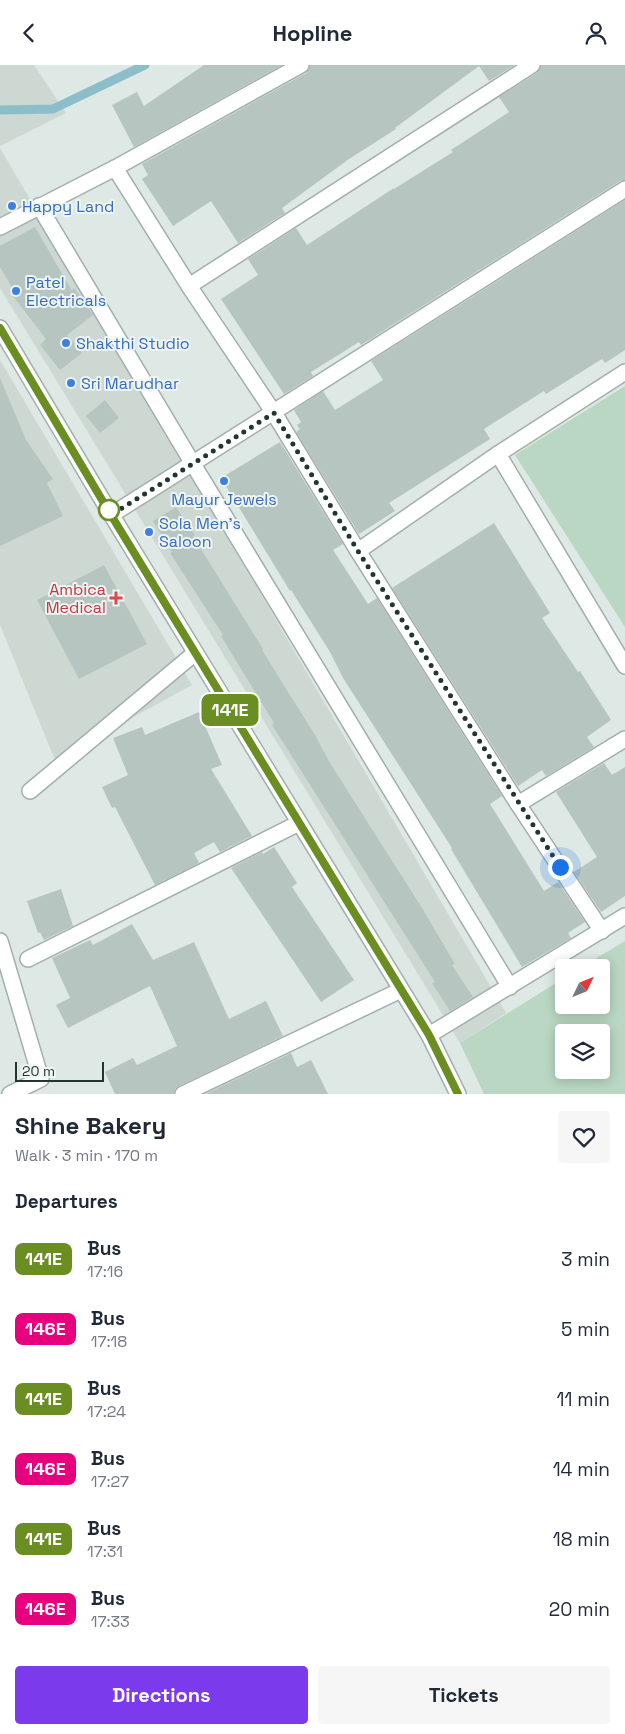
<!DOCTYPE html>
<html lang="en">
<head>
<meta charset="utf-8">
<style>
	:root { --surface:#fff; --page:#f6f6f7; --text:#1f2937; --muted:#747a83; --accent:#7c3aed }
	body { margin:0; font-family:"Space Grotesk",sans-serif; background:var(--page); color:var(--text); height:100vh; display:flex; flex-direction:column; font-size:19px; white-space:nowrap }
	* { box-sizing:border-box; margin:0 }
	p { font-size:16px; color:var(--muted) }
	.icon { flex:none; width:28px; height:28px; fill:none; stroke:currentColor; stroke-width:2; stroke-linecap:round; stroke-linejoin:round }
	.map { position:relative; height:1029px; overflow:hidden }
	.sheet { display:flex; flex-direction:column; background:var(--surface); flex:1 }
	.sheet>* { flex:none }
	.badge { padding:0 10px; border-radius:8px; font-size:18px; line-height:32px }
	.needle { width:32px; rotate:47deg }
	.tools { position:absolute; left:555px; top:894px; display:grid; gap:10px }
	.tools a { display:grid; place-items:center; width:55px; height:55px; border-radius:5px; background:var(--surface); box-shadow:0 2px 12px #0003; font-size:25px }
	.scale { position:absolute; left:15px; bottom:12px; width:89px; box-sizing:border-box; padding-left:5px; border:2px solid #223631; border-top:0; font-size:14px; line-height:18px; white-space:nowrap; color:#223631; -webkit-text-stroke:4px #eef5f2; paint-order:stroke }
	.you { position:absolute; width:25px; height:25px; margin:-12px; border:4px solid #fff; border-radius:50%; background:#1a73e8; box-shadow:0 0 0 8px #1a73e833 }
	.map>.badge { position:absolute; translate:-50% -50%; box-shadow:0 0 0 2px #fff }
	h2 { padding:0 15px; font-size:19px; line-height:45px }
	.round { display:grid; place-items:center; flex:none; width:52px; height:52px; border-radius:5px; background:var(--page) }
	.summary { display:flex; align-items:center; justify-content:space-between; height:85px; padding:0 15px }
	h1 { font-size:24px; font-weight:600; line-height:38px }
	.primary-button { display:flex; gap:10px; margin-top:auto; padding:10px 15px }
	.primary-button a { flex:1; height:58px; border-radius:5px; background:var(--accent); color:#fff; font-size:20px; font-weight:600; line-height:58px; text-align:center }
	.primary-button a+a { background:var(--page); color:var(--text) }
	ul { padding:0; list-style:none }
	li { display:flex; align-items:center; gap:15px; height:70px; padding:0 15px }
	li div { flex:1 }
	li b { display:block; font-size:19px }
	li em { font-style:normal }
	li .badge { min-width:55px; font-weight:700; text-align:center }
	header { display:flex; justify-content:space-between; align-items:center; height:65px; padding:0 15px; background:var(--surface); font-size:22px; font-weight:600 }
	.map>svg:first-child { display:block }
	.built { fill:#cdd8d3 }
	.green { fill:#b9d7c2; fill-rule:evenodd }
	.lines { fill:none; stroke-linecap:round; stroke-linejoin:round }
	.stream { stroke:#8bbec8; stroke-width:9 }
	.building { fill:#b7c5c0 }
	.minor-casing { stroke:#a2afab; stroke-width:18 }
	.minor { stroke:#fff; stroke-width:15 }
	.line-casing { stroke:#fff; stroke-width:11 }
	.line { stroke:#6b8e23; stroke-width:8 }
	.walk { stroke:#223631; stroke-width:5; stroke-dasharray:0 9 }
	.shop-dot { fill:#3f7fe0; stroke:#eef5f2; stroke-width:2 }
	.stop-dot { fill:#fff; stroke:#6b8e23; stroke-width:2.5 }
	.health-dot { fill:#e0444e; stroke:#eef5f2; stroke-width:2 }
	.labels { text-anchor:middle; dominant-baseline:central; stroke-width:4; stroke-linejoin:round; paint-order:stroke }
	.shop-label { font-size:16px; fill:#366cbe; stroke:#eef5f2; text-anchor:start }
	.health-label { font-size:16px; fill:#be3a42; stroke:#eef5f2; text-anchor:end }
</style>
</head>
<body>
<header><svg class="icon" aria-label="back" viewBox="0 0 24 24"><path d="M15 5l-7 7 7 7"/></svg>Hopline<svg class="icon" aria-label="person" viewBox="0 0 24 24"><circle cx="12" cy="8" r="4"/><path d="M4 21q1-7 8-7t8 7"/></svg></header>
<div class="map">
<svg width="625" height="1029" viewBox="0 0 625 1029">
	<rect width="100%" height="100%" fill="#dee8e4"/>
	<!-- built -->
	<g class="built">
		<path d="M0,0h34l32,48 -66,33z"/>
		<path d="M0,83l506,865 -46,30 -460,-755z"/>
		<path d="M0,295l192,325 -137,75 -55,-135z"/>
	</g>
	<!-- green -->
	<g class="green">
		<path d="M625,321v241l-110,-172z"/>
		<path d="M625,876v153h-141l-24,-51 104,-65v27h37v-38h-19zM564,968h37v37h-37z"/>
	</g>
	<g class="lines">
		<!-- stream -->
		<path class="stream" d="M0,45l53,-1 92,-44"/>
	</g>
	<!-- building -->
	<g class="building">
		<path d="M204,0h78l-148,82 -22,-42 25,-13 7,14z"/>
		<path d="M310,0h205l-26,16 -10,-15 -84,62 1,1 -47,30 -67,49 3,5 -47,30 -27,-42 -38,25 -31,-47 6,-4 -6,-11 164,-91 3,-4z"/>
		<path d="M541,0h84v115l-5,1 -259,164 -2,-3 -48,30 2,4 -29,18 -63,-95 37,-24 -10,-16 48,-31 11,17 87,-57v1l59,-37 -2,-2 58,-38 -10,-15 38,-24z"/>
		<path d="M625,135v150l-20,13 -3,-4 -56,35 -2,-3 -60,38 6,10 -101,64 6,8 -36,23 -63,-102 4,-3 -3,-4 4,-3 -7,-12 29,-19 12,19 48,-30 -12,-19z"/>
		<path d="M35,162l37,64 2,-3 19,27 -26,20 15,18 -22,17 -20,-25 6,-6 -37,-48 3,-3 -12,-21v-21z"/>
		<path d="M0,313l26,62 27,39 -6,4 16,33 -63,30z"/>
		<path d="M105,335l14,18 -19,15 -14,-17z"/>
		<path d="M280,377l63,102 -10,6 35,54 9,-6 125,198 -12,8 54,87 14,-9 27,40 -17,11 3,5 -49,29 -71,-118 1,-1 -109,-170 -13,-26 -39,-62 -1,1 -69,-113z"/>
		<path d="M176,442l19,28 -2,1 70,113 -1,1 53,85 15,28 92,145 33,56 -3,1 21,32 -23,14 -18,-28 3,-1 -163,-257 2,-2 -53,-87 2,-1 -53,-82 2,-1 -19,-31z"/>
		<path d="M494,458l56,90 -8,5 36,54 2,-1 31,49 -24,17 7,10 -48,29 -4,-6 -24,16 -126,-198z"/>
		<path d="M104,500l43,79 -68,35 -42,-79z"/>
		<path d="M199,647l23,53 -11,4 41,67 -32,16 -6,-10 -20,11 5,10 -44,22 -40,-78 -3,1 -10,-21 26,-12 -15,-37 29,-11 3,8z"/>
		<path d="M604,698l8,12 13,-8v129l-24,16 -27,-40 23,-15 -41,-65z"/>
		<path d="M274,782l23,36 -5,4 62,93 -33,22 -90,-134 31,-16 1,2z"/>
		<path d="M61,824l12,37 -29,14 -4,-8 -2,1 -11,-32z"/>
		<path d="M132,859l21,36 41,-18 35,77 37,-18 17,35 -104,50 -4,3 -1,5h-59l-10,-22 28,-14 4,7 40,-19 -27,-60 -82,42 -12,-23 14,-7 -18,-40 38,-18 3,5z"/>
		<path d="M291,988l6,14 14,-7 17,34h-123z"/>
	</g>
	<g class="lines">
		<!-- minor casing -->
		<g class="minor-casing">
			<g id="minor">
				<path d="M115,103l74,118 85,127 84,138 160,253 84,127"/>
				<path d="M39,141l154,258 317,523"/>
				<path d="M0,162l115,-59 186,-103"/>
				<path d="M189,221l343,-221"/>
				<path d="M0,263l109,183 320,524 29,59"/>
				<path d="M498,389l127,212"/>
				<path d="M111,450l514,-326"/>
				<path d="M358,486l140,-97 127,-82"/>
				<path d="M30,726l165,-138"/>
				<path d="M518,739l107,-65"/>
				<path d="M0,876l41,138 -31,15"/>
				<path d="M28,894l271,-136"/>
				<path d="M429,970l196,-119"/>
				<path d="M183,1029l218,-104"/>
			</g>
		</g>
		<!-- minor -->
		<use href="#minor" class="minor"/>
	</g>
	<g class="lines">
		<!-- line casing -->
		<g class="line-casing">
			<path id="line" d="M0,263l111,187 318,520 29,59"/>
		</g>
		<!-- line -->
		<use href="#line" class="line"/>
		<!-- walk -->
		<path class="walk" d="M109,445l2,5 163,-102 84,138 202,316"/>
	</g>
	<!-- markers -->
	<g class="shop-dot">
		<circle cx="12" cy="141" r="5"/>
		<circle cx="16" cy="226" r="5"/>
		<circle cx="66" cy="278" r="5"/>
		<circle cx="71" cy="318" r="5"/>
		<circle cx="224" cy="416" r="5"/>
		<circle cx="149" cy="467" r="5"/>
	</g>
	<circle class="stop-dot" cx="109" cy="445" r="10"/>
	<path class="health-dot" d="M113.5 525.5h5v5h5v5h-5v5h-5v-5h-5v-5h5z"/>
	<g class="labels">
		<!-- shop labels -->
		<g class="shop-label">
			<text x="22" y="141">Happy Land</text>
			<text x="26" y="217">Patel<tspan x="26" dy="18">Electricals</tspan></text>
			<text x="76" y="278">Shakthi Studio</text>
			<text x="81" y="318">Sri Marudhar</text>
			<text x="224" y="434" text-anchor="middle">Mayur Jewels</text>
			<text x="159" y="458">Sola Men’s<tspan x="159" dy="18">Saloon</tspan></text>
		</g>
		<!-- health labels -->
		<g class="health-label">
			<text x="106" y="524">Ambica<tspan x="106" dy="18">Medical</tspan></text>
		</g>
	</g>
</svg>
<div class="tools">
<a><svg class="needle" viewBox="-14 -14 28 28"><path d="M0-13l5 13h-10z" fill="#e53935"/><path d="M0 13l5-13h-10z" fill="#747a83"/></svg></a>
<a><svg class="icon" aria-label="layers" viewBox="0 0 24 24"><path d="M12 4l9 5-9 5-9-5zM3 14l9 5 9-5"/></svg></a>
</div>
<div class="scale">20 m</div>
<div class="you" style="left:560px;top:802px"></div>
<b class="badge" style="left:230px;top:645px;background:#6b8e23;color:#fff">141E</b>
</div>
<section class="sheet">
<div class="summary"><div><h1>Shine Bakery</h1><p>Walk · 3 min · 170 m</p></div><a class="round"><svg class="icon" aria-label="heart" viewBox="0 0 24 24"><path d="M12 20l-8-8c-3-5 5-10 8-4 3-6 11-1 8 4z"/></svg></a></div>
<h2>Departures</h2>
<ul>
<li><span class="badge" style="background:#6b8e23;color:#fff">141E</span><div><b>Bus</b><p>17:16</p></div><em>3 min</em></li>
<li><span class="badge" style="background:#e6007e;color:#fff">146E</span><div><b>Bus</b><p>17:18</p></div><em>5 min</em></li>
<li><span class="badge" style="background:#6b8e23;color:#fff">141E</span><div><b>Bus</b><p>17:24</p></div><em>11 min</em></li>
<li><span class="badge" style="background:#e6007e;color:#fff">146E</span><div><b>Bus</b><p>17:27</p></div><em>14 min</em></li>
<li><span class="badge" style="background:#6b8e23;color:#fff">141E</span><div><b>Bus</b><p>17:31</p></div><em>18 min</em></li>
<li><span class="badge" style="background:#e6007e;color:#fff">146E</span><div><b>Bus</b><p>17:33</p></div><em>20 min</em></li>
</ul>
<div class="primary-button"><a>Directions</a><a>Tickets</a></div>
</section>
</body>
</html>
